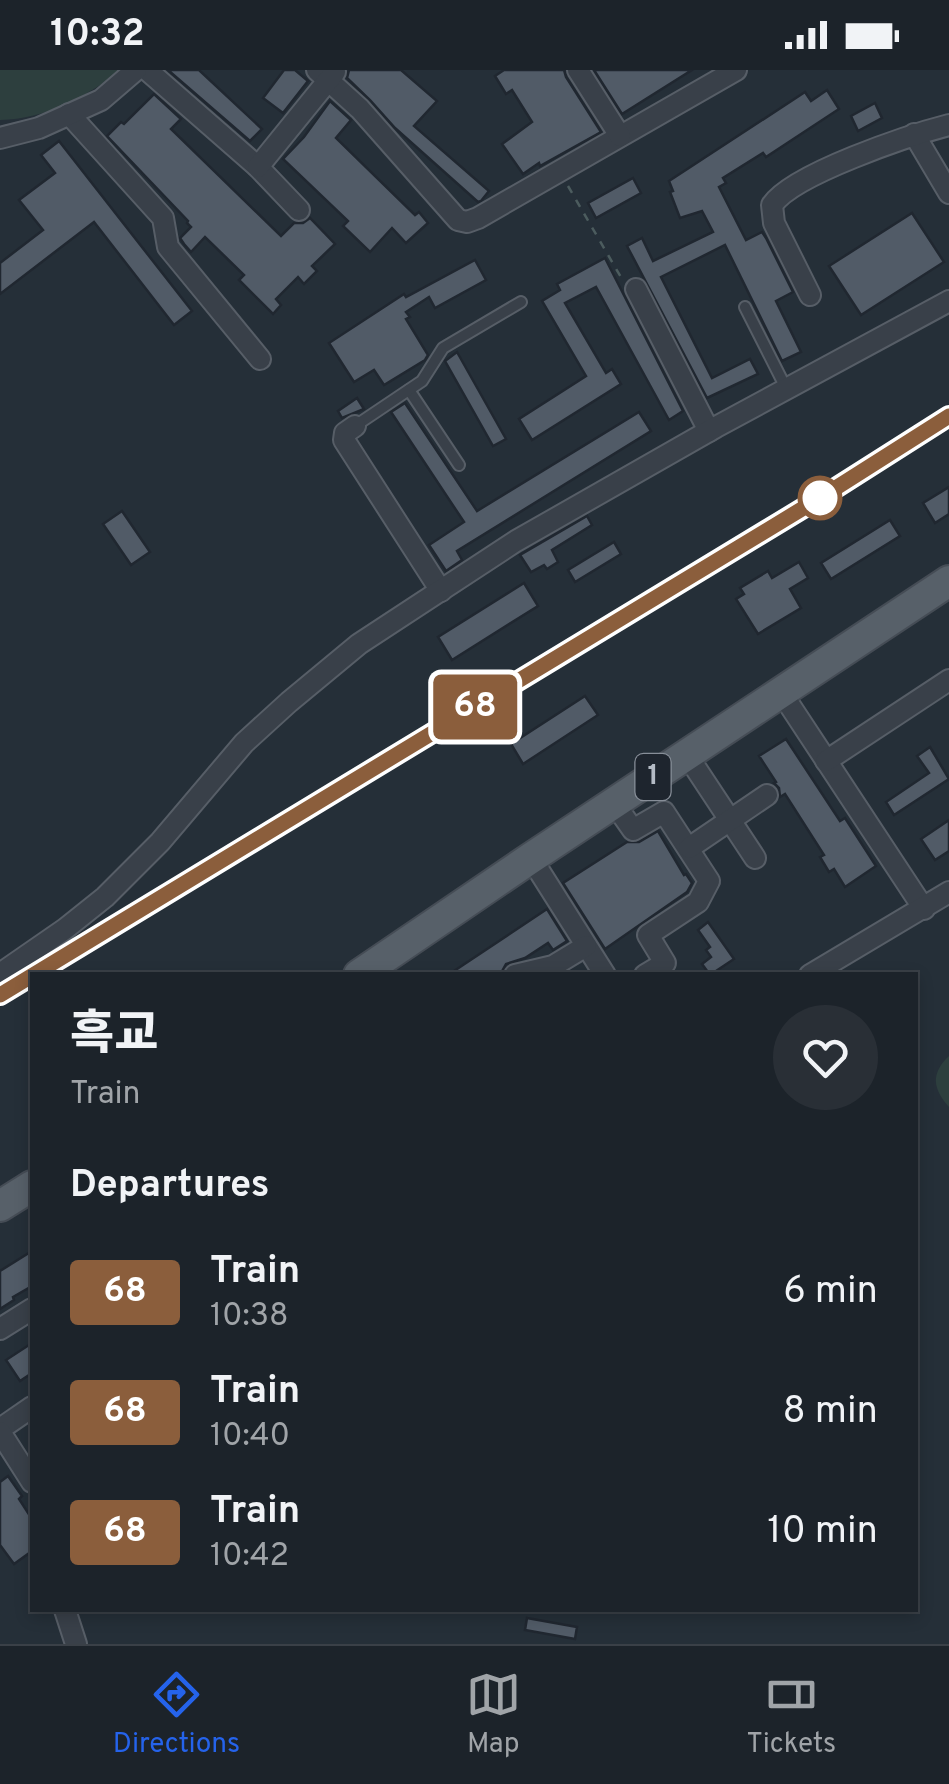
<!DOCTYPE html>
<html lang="en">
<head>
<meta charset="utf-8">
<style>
	:root { --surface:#1c232a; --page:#292f36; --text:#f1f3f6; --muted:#a0a4a8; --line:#3a4047; --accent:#2563eb }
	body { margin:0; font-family:Overpass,"Noto Sans KR",sans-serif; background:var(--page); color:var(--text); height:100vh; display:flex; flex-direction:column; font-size:38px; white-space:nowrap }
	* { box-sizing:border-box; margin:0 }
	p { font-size:32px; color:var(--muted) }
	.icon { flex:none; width:55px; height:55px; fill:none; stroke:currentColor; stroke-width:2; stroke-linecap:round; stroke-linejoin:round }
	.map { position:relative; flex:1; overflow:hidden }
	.side { position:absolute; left:30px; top:902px; width:888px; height:640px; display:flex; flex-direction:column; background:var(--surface); border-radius:0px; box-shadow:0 5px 15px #0003,0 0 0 2px var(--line) }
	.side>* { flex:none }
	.badge { padding:0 20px; border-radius:8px; font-size:35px; line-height:65px }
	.map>.badge { position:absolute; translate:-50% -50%; box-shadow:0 0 0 5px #fff }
	h2 { padding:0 40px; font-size:38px; line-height:90px }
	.round { display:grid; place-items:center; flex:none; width:105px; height:105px; border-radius:52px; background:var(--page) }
	.head { display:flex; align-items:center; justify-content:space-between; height:170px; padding:0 40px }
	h1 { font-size:48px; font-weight:800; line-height:75px }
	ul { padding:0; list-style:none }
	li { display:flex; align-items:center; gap:30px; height:120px; padding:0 40px }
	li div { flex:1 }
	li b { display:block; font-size:38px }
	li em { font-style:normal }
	li .badge { min-width:110px; font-weight:700; text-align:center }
	.status { display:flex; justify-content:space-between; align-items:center; height:70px; padding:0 50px; background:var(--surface); direction:ltr }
	.status svg { height:28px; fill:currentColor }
	.dock { display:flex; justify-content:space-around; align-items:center; height:140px; border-top:2px solid var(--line); background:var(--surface); font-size:28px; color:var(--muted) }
	.dock a { display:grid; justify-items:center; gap:5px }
	.dock .active { color:var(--accent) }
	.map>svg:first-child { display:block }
	.green { fill:#2d3f3e }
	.building { fill:#515b67; stroke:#202730; stroke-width:2.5 }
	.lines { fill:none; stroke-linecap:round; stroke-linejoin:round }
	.lane-casing { stroke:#575e67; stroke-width:14 }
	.street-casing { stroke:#575e67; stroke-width:24 }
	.primary-casing { stroke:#454c55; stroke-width:34 }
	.path { stroke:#4c5c5e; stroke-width:2.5; stroke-dasharray:8 8; stroke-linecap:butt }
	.lane { stroke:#394049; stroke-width:10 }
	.street { stroke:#394049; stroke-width:20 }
	.primary { stroke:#576069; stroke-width:30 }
	.rail-casing { stroke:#5f6872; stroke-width:9 }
	.rail { stroke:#1e252e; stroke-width:5; stroke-dasharray:15; stroke-linecap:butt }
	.line-casing { stroke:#fff; stroke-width:22 }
	.line { stroke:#8b5e3c; stroke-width:15 }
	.stop-dot { fill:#fff; stroke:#8b5e3c; stroke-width:5 }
	.labels { text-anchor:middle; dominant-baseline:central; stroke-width:10; stroke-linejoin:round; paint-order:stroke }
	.shield { fill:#1e252e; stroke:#878e98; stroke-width:2.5 }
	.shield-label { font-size:28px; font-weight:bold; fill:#b4bbc5 }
</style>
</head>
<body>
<div class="status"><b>10:32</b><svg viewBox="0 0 49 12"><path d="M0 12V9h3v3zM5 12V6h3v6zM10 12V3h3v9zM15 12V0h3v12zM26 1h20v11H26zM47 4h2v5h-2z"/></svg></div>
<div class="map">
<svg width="949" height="1574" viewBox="0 0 949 1574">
	<rect width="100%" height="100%" fill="#252f38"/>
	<!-- green -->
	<g class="green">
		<path d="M0,0h122c-37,27 -76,49 -122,50z"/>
		<path d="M949,986v51c-16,-18 -19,-33 0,-51z"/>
	</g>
	<!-- building -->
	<g class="building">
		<path d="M168,0h31l63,59 -12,12z"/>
		<path d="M284,0h11l13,11 -25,32 -20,-15z"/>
		<path d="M349,0h52l36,31 -23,25 75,65 -8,10 -3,1 -83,-74 -25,-28 -23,-22z"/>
		<path d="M504,0h60l2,7 35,55 -61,34 -1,-3 -16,11 -21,-30 30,-22 -20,-32 -6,4 -11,-18z"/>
		<path d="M594,0h98l-70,44z"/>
		<path d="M827,20l12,19 -73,48 -3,-4 -40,25 3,5 -7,4 27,53 16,-8 4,6 27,54 -17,9 25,51 -19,9 -57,-116 -64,32 51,101 38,-19 8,15 -51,24 -80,-152 15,-8 11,23 60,-29 -11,-21 -22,7 -10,-26 3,-1 -4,-10 136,-89 6,9z"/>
		<path d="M154,24l27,25 -10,10 110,107 13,-13h9l7,-5 25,26 -23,22 5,5 -13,13 -6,-7 -22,22 5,6 -8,9 -34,-34 5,-5 -39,-38 -14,15 -7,-8 -4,-6 11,-11 -4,-4 1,-2 -81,-85 14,-14 3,2z"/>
		<path d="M330,31l21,19 -15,18 79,77 4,-3 9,11 -22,20 -14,-15 -22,24 -27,-26 5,-5 -65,-62 21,-22z"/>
		<path d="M875,33l7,15 -24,13 -7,-15z"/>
		<path d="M59,71l133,170 -18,14 -80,-103 -94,72v-31l43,-33 -24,-30 36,-27 -14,-18z"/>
		<path d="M633,108l8,15 -45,25 -8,-15z"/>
		<path d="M912,143l32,49 -83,53 -32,-49z"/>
		<path d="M605,188l78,153 -14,9 -73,-133 -31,16 41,70 6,-4 9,15 -89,56 -13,-21 67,-43 -44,-75 18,-11 -3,-6z"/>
		<path d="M475,190l11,20 -51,28 -6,-11 -23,15 4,5 -4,2 22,36 -3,5 -41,25 -10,-15 -20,12 -25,-39 75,-49 2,3z"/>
		<path d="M457,282l49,87 -13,7 -48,-85z"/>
		<path d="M357,328l7,11 -22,9 -4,-7z"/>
		<path d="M405,333l72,108 162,-99 12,19 -194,120 5,9 -16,11 -17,-26 35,-23 -73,-110z"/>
		<path d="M949,417v27l-14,9 -12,-20z"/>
		<path d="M122,441l28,41 -19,13 -28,-41z"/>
		<path d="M587,446l5,9 -40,25 6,12 -11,7 -3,-4 -13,7 -11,-17z"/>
		<path d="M890,450l10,16 -69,43 -10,-16z"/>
		<path d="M614,472l7,12 -46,28 -7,-12z"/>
		<path d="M799,492l9,16 -18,11 11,19 -43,26 -22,-35 8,-5 -4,-6 28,-17 4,7z"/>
		<path d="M524,513l14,23 -86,54 -14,-23z"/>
		<path d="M585,626l13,19 -75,49 -12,-20z"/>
		<path d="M786,669l54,82 5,-3 31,48 -31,21 -11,-18 -5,3 -9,-15 4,-2 -39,-61 -5,3 -1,-9 -5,-5 2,-1 -17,-26z"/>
		<path d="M930,677l19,32 -55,36 -8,-13 43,-29 -12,-17z"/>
		<path d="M949,750v31l-14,9 -14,-21z"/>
		<path d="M658,761l26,44 2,-1 6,9 -5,9 -82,57 -42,-66 64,-41h12z"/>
		<path d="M547,839l20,32 -14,9 -5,-7 -23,15 -19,6 -6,11h-52z"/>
		<path d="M708,852l26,37 -24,16 -8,-11 9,-7 -5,-7 4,-3 -12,-17z"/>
		<path d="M32,1181v35l-19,11 1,3 -14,9v-38z"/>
		<path d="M32,1273v30l-12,8 -14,-21z"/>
		<path d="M8,1406l14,20 -3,3 13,20v32l-18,13 -14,-19v-63z"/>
		<path d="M527,1548l50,9 -2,12 -50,-9z"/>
	</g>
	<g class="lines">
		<!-- lane casing -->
		<g class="lane-casing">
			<g id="lane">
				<path d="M745,237l41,81"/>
				<path d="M409,320l50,75"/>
				<path d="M355,356l67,-45 21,-33 78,-46"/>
			</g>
		</g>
		<!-- street casing -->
		<g class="street-casing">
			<g id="street">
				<path d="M147,0l111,97 41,43"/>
				<path d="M317,0l43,39 98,111 9,2 11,-4 258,-148"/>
				<path d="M578,0l42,66"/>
				<path d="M69,44l94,104 5,29 92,112"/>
				<path d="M914,64l35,59"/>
				<path d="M0,68l39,-10 62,-28 35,-30"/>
				<path d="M258,97l77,-95"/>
				<path d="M636,219l73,142"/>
				<path d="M810,225l-36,-72 -2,-18c21,-31 138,-70 177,-80"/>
				<path d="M355,356l-10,7 -1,7 97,151"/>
				<path d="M781,622l143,217"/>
				<path d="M687,685l68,103"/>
				<path d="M826,691l123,-81"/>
				<path d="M614,733l19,27 31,-18 45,69 -11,21 -50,33 17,28 -20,12"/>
				<path d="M689,778l78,-53"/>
				<path d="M531,788l74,117"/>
				<path d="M0,904l65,-45 40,-32 55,-55 84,-99 45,-41 70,-58 157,-103 200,-114 233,-126"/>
				<path d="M515,905l38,-9 33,-20"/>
				<path d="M810,905l139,-83"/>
				<path d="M0,1259l32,-20"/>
				<path d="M0,1359l32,-22"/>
				<path d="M0,1362l32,50"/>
				<path d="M65,1540l11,34"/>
			</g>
		</g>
		<!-- primary casing -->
		<g class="primary-casing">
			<g id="primary">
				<path d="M359,905l172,-117 418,-277"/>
				<path d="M0,1136l32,-20"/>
			</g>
		</g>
		<!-- path -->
		<path class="path" d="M568,116l54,93"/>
		<!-- lane -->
		<use href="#lane" class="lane"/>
		<!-- street -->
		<use href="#street" class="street"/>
		<!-- primary -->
		<use href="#primary" class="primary"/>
		<!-- rail casing -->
		<g class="rail-casing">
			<path id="rail" d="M0,925l820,-497 129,-82"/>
		</g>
		<!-- rail -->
		<use href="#rail" class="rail"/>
	</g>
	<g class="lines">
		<!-- line casing -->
		<g class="line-casing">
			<path id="line" d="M0,925l820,-497 129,-82"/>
		</g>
		<!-- line -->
		<use href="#line" class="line"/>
	</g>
	<!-- markers -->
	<circle class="stop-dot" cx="820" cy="428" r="20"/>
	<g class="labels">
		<!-- shield labels -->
		<rect class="shield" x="635.5" y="684" width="35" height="46" rx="8"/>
		<g class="shield-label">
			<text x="653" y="707">1</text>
		</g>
	</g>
</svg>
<b class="badge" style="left:475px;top:637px;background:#8b5e3c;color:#fff">68</b>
<section class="side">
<div class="head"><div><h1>흑교</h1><p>Train</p></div><a class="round"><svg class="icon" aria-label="heart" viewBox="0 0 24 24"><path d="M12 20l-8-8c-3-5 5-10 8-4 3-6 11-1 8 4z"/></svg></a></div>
<h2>Departures</h2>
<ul>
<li><span class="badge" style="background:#8b5e3c;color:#fff">68</span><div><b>Train</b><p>10:38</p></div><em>6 min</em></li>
<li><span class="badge" style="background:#8b5e3c;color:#fff">68</span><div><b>Train</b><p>10:40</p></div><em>8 min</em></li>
<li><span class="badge" style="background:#8b5e3c;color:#fff">68</span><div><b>Train</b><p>10:42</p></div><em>10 min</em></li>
</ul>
</section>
</div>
<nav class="dock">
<a class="active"><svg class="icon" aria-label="directions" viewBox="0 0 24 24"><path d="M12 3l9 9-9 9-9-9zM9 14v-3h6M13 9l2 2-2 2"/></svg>Directions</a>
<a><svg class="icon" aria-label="map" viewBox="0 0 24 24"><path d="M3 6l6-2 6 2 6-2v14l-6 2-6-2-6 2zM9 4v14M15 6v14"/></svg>Map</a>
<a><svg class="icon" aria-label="tickets" viewBox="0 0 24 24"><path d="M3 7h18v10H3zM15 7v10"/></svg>Tickets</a>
</nav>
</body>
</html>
